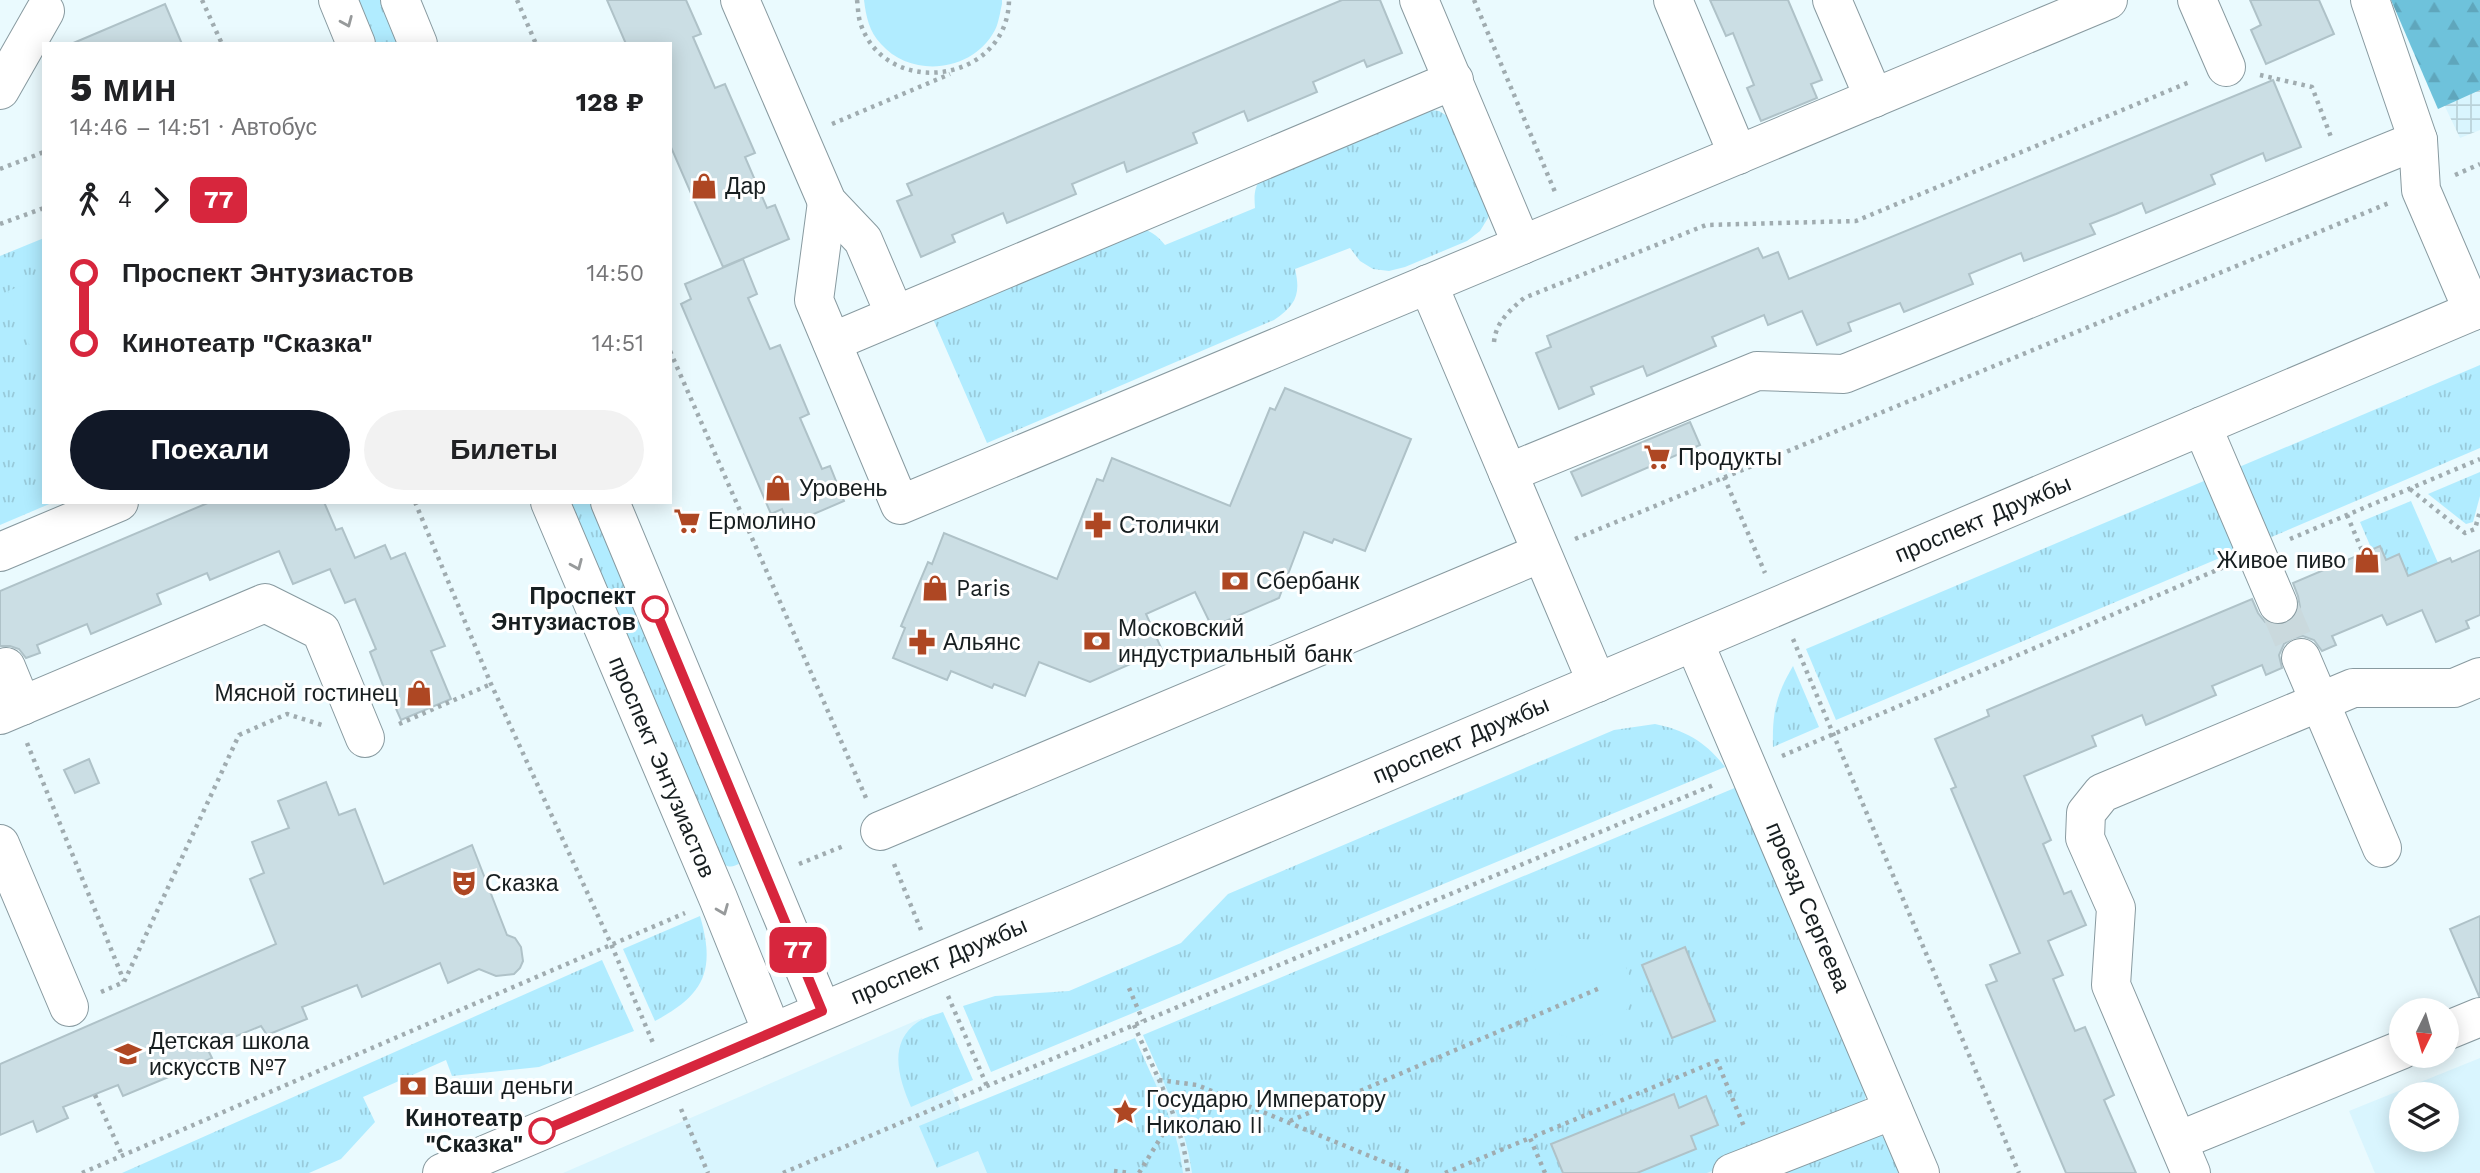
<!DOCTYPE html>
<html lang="ru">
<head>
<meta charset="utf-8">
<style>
	:root { --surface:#fff; --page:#f2f2f2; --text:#202124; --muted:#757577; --accent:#111827 }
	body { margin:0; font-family:"Work Sans",sans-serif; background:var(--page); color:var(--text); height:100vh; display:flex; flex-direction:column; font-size:26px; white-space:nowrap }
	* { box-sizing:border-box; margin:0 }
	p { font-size:23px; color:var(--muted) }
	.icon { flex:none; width:38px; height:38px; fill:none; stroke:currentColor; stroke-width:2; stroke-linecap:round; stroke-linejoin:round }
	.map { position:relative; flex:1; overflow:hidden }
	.panel { position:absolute; left:42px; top:42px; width:630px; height:462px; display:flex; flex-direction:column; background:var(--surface); border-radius:0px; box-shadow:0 4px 18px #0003 }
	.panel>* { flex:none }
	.badge { padding:0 14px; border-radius:10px; font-size:24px; line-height:46px }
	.needle { width:46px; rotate:185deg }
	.buttons { position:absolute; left:2389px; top:998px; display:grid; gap:14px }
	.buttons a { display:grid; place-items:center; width:70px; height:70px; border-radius:50%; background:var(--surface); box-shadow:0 4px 18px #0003; font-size:35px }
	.map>.badge { position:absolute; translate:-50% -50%; box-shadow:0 0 0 4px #fff }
	.legs { display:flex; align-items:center; gap:10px; height:77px; padding:0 28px; font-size:23px }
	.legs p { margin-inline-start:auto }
	.overview { display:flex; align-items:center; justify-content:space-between; height:119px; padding:0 28px }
	h1 { font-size:38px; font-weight:800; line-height:52px }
	.primary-button { display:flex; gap:14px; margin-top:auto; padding:14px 28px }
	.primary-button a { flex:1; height:80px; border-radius:42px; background:var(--accent); color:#fff; font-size:28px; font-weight:800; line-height:80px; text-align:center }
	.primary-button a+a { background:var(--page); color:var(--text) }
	ul { padding:0 28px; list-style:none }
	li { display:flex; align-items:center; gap:24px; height:70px; font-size:26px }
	li i { display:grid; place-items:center; width:10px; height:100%; margin:0 9px; background:currentColor }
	li i::after { content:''; width:18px; height:18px; margin:-9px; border:5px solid; border-radius:50%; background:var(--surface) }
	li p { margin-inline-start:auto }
	li:first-child i { background:linear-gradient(#0000 50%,currentColor 0) }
	li:last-child i { background:linear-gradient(currentColor 50%,#0000 0) }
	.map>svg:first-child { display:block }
	.built { fill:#d9f5fe; fill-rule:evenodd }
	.industrial { fill:url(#industrial-grid) }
	.grass { fill:url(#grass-tufts) }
	.forest { fill:url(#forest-firs) }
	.park { fill:#b1ecff }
	.building { fill:#cbdee4; stroke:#afc2c8; stroke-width:2 }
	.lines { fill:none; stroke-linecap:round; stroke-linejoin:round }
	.minor-tunnel { stroke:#cad9dd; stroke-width:38; stroke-dasharray:38 19; stroke-linecap:butt }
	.minor-casing { stroke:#889aa0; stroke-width:40 }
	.major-casing { stroke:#889aa0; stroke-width:40 }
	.path { stroke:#a0acb0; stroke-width:4.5; stroke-dasharray:3.5 5; stroke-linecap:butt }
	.minor { stroke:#fff; stroke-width:38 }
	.major { stroke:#fff; stroke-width:38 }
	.oneway { stroke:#979a9b }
	.line-1-casing { stroke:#fff; stroke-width:16 }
	.line-1 { stroke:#d7263d; stroke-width:10 }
	.stop-1-dot { fill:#fff; stroke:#d7263d; stroke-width:3.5 }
	.labels { text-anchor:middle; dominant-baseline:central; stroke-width:6; stroke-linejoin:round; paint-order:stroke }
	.poi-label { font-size:23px; fill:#171e20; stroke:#fff; text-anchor:start }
	.street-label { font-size:23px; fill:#171e20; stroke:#fff }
	.stop-label { font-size:23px; font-weight:bold; fill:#171e20; stroke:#fff; text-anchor:end }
</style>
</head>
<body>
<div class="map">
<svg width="2480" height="1173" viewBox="0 0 2480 1173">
	<defs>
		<pattern id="industrial-grid" width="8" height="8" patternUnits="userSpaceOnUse" patternTransform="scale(1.75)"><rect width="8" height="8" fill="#d9f5fe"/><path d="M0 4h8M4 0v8" fill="none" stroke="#bad2d9"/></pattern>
		<pattern id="grass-tufts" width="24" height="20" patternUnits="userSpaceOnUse" patternTransform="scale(1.75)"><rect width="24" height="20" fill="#b1ecff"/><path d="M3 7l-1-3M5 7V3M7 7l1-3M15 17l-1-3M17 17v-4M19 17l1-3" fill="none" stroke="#98cada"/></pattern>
		<pattern id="forest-firs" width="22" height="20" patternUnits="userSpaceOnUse" patternTransform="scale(1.75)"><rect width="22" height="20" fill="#6ec2db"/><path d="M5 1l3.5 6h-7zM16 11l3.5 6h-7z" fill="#5fa6bc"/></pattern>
	</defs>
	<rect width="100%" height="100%" fill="#eafafe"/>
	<!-- built -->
	<g class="built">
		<path d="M1671,858l125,315h-1233l359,-155 56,133z"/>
		<path d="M2480,1058v115h-105l-26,-62zM2401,1094h45v45h-45z"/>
	</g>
	<!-- industrial -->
	<path class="industrial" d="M2394,0h86v130l-20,8z"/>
	<!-- grass -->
	<g class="grass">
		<path d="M357,0h24l18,44h-24z"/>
		<path d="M1423,109l16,2 13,8 38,83 -2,16 -8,13 -13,10 -62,26 -16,4 -16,-2 -13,-8 -10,-13 -55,21c6,25 1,36 -21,51l-287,123 -57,-131 207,-84c13,2 20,7 28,17l90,-37c-1,-13 -1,-20 7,-32z"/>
		<path d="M44,238v264h10l-54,23v-269z"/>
		<path d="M2480,365v83l-218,93 -30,-71z"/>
		<path d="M2480,472v24l-7,26 -7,2 -38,-30z"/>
		<path d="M2211,478l30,71 -405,171 -30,-71z"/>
		<path d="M2411,501l27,62 -17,8 -8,18 -15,-35 -12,6 -14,-10 -12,-28z"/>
		<path d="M570,502h24l146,361c-6,4 -11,5 -16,1z"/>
		<path d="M1793,666l26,61 -46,20c-1,-34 3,-52 20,-81z"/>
		<path d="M1655,724c30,6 51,18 70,43l-734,305 -28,-66 32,-10 74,-5 112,-48 47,-49 386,-164z"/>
		<path d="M1737,787l129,308 -2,9 -157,69h-515c-6,-49 -30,-93 -49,-138z"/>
		<path d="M700,916c16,55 4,79 -45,105l-32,-72z"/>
		<path d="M602,960l32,71 -95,36 -87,9 -6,-16 -83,37 12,25 -34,37 -32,14h-187z"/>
		<path d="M943,1012l30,68 -62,27c-12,-28 -24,-64 7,-85 7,-5 17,-7 25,-10z"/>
		<path d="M1135,1038c19,44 43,88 48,135h-196l-9,-22 -41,17 -18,-42z"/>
		<path d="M1881,1135c10,10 16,24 17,38h-136z"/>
	</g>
	<!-- forest -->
	<path class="forest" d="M2391,0h89v90l-42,19z"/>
	<!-- park -->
	<g class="park">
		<path d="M864,0h138v4c-2,8 -3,18 -7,26 -22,42 -83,49 -114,14 -12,-12 -15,-28 -17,-44z"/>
		<path d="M44,277v105l-36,-91z"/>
		<circle cx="1581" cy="989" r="50"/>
	</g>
	<!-- building -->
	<g class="building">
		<path d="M607,0h79l15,34 -8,3 22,51 10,-4 30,69 -10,4 22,51 8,-3 14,34 -66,28 -53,-122v-101h-44z"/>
		<path d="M1342,0h38l22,53 -35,14 -3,-7 -51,22 4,10 -69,29 -4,-10 -51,22 4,10 -70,29 -3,-10 -52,22 4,10 -69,29 -4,-10 -51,22 3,7 -34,15 -24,-56 15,-6 -5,-11z"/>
		<path d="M1710,0h78l34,80 -11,4 6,14 -56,23 -14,-33 7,-3 -21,-52 -7,3z"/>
		<path d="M2250,0h69l15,34 -68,30 -15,-34 10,-5z"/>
		<path d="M165,4l17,40h-111z"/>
		<path d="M2273,80l28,67 -35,14 -3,-8 -52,22 4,9 -69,29 -4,-10 -26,11 -26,10 5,10 -71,27 -3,-8 -52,21 4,10 -69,28 -4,-9 -52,20 3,8 -34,14 -15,-34 -34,14 -4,-10 -52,22 4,9 -69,30 -4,-10 -52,21 3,7 -35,15 -23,-56 15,-6 -4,-11 211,-88 5,10 15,-6 11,27z"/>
		<path d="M743,259l14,35 -9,4 22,51 10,-4 29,69 -9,4 22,51 8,-3 14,35 -56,24 -6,-16 -11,5 -90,-210 10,-5 -6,-15z"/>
		<path d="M1285,388l126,51 -46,112 -31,-12 -2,4 -28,-11 -25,66 -67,29 -17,-35 -49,22 16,36 -72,32 -51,-20 -14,34 -31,-12 -2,4 -41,-17 -4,9 -54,-22 12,-30 -4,-2 27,-64 4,2 12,-31 113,46 40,-100 6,2 9,-23 118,48 40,-98 5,2z"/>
		<path d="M1690,422l10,23 -118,51 -11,-24z"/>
		<path d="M210,502h114l12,28 6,-2 13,30 30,-13 6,14 14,-6 40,93 -14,5 20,48 -50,21 -15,-34 -2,2 -14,-36 6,-3 -21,-50 -10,4 -15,-34 -37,15 -14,-33 -69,29 -3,-7 -50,21 4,10 -70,30 -4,-10 -50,21 3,8 -14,5 -7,-9 -9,-3h-10v-55z"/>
		<path d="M2380,546l6,14 13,-6 9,22 42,-18 2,4 28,-12v65l-14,6 3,7 -33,14 -14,-32 -35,15 -5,-10 -50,21 4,9 -14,6 -8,-11 -11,-4 -10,2 -9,6 -5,11 3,13 -16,7 -4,-10 -50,21 4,9 -70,30 -4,-10 -50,21 4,10 -72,30 27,64 -8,4 21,50 7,-3 15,34 -38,16 15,34 -10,4 22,52 10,-4 29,68 -10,5 32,73h-70l-80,-188 11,-4 -7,-16 30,-12 -69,-164 5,-2 -21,-48 54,-23 -2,-6 265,-111 6,14 7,9 11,4 11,-2 9,-7 4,-10 -2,-11 -5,-13z"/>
		<path d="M89,759l10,24 -24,10 -11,-23z"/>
		<path d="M326,782l13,33 16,-6 29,75 88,-39 35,90 8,3 6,9 2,14 -3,7 -6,6 -18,2 -17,-7 -31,14 -8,-20 -78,34 -5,-12 -55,22 5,12 -40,16 -6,-9 -54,22 5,10 -29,13 -60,25 -5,-11 -55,22 5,11 -31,14 -4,-11 -33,14v-71l276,-120 -26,-65 14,-6 -12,-31 37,-14 -11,-27z"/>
		<path d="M2480,916v80h-1l-29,-67z"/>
		<path d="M1685,947l30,74 -43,17 -30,-73z"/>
		<path d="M1674,1094l5,14 27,-12 12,29 -27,11 5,13 -59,24h-74l-12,-29z"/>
	</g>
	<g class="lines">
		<!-- minor-tunnel -->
		<path class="minor-tunnel" d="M2278,604l23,54"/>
		<!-- minor casing -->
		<g class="minor-casing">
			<g id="minor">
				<path d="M740,0l87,202 36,38 32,75"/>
				<path d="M1419,0l103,245"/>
				<path d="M1673,0l65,155"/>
				<path d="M1832,0l42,98"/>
				<path d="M2197,0l29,67"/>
				<path d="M2370,0l48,140 3,50 52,121"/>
				<path d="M0,90l45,-79"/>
				<path d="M827,202l-13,98 86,205 1208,-505"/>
				<path d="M1428,284l169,399"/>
				<path d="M832,342l622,-262"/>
				<path d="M2202,426l76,178"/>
				<path d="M1508,473l249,-102 87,3 574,-234"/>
				<path d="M0,552l119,-50"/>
				<path d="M1694,642l226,531"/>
				<path d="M2301,658l81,190"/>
				<path d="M6,667l16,39"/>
				<path d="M0,715l265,-112 56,28 44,107"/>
				<path d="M880,831l661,-278"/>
				<path d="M0,844l69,163"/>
				<path d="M2446,1031l34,-14"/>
				<path d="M2178,1141l223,-91"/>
				<path d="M1732,1173l161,-63"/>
				<path d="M2191,1173l-80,-188 5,-77 -31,-70 1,-25 16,-20 251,-105h101l26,-11"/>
			</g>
		</g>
		<!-- major casing -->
		<g class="major-casing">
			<g id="major">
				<path d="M338,0l18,44"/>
				<path d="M400,0l18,44"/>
				<path d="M550,502l168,396 54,134"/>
				<path d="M610,502l212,509"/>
				<path d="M442,1173l2038,-865"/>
			</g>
		</g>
		<!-- path -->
		<g class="path">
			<path d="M202,0l20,44"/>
			<path d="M517,0l19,44"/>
			<path d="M857,0c1,7 1,15 3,22 25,79 148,61 149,-22"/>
			<path d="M1474,0l81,192"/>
			<path d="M2260,75l52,12 19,50"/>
			<path d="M832,124l118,-50"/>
			<path d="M0,169l44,-17"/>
			<path d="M2455,175l25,-11"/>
			<path d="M0,224l44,-16"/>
			<path d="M1494,342c2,-20 15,-31 30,-44l182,-73 150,-4 336,-140"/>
			<path d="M670,351l196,447"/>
			<path d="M1724,477l41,96"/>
			<path d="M2410,489l55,44 10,-4 5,-18"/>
			<path d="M415,502l76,182 120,260 42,99"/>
			<path d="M2347,515l16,38"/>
			<path d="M1575,539l814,-336"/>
			<path d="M2290,539l190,-80"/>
			<path d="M1793,639l226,534"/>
			<path d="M399,724l92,-40"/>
			<path d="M27,743l97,238"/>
			<path d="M1782,756l442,-189"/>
			<path d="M799,864l47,-19"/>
			<path d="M894,864l27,66"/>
			<path d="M1129,988l14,33"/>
			<path d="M101,992l23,-10 115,-247 48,-21 35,11"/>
			<path d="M948,996l39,90"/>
			<path d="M1134,1025c21,48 48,96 54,148"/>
			<path d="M1159,1080l38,5 214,88"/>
			<path d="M95,1095l27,60"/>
			<path d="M681,1109l27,64"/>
			<path d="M1290,1121l310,-133"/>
			<path d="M1114,1171l16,2"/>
			<path d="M82,1173l603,-260"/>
			<path d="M783,1173l204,-87 729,-302"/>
			<path d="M1139,1173l35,-57"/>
			<path d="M1445,1173l85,-35"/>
			<path d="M1545,1173l-15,-35 187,-77 28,68"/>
		</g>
		<!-- minor -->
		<use href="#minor" class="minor"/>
		<!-- major -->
		<use href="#major" class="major"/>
	</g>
	<!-- one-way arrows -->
	<defs><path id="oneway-chevron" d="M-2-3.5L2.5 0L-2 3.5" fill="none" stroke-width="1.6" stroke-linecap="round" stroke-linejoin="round" transform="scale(1.75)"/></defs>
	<g class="oneway">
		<use href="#oneway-chevron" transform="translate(347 22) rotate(67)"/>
		<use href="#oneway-chevron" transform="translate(577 565) rotate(67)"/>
		<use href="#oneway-chevron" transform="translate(723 910) rotate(68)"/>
	</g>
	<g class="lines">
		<!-- line-1 casing -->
		<g class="line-1-casing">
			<path id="line-1" d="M542,1131l280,-120 -167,-402"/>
		</g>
		<!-- line-1 -->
		<use href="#line-1" class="line-1"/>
	</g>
	<!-- icons -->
	<defs>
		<g id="shop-bare" transform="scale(2.1)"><path d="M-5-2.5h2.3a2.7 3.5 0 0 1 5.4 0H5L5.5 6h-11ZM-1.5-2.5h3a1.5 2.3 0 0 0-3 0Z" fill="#ae4723" stroke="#fff" stroke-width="2.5" paint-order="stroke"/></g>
		<g id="supermarket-bare" transform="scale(2.1)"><path d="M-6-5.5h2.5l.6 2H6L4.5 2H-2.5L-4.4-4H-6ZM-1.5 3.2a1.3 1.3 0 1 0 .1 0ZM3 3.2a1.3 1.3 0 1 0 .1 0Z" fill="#ae4723" stroke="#fff" stroke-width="2.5" paint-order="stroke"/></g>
		<g id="pharmacy-bare" transform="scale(2.1)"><path d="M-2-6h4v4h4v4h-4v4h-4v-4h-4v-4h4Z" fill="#ae4723" stroke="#fff" stroke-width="2.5" paint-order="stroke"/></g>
		<g id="bank-bare" transform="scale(2.1)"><path d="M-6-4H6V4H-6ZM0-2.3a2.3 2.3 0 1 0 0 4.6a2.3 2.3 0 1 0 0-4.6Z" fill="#ae4723" stroke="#fff" stroke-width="2.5" paint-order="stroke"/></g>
		<g id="theatre-bare" transform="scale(2.1)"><path d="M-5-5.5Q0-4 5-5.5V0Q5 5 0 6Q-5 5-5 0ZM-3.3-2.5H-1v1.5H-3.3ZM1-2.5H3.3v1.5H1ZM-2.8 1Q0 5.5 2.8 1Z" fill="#ae4723" stroke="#fff" stroke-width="2.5" paint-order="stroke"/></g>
		<g id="school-bare" transform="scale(2.1)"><path d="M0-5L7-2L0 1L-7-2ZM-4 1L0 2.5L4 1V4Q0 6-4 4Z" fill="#ae4723" stroke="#fff" stroke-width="2.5" paint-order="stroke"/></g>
		<g id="sight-bare" transform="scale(2.1)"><path d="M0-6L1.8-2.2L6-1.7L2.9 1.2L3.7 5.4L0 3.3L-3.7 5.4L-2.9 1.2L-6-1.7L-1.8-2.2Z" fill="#ae4723" stroke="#fff" stroke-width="2.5" paint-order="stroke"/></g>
	</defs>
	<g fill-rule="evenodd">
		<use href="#shop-bare" x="704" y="186"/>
		<use href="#supermarket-bare" x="1657" y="457"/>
		<use href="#shop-bare" x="778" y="488"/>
		<use href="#supermarket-bare" x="687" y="521"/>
		<use href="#pharmacy-bare" x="1098" y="525"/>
		<use href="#shop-bare" x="2367" y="560"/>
		<use href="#bank-bare" x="1235" y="581"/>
		<use href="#shop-bare" x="935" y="588"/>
		<use href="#bank-bare" x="1097" y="641"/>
		<use href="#pharmacy-bare" x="922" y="642"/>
		<use href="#shop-bare" x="419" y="693"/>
		<use href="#theatre-bare" x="464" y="883"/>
		<use href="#school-bare" x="128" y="1054"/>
		<use href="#bank-bare" x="413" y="1086"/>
		<use href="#sight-bare" x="1125" y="1112"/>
	</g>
	<!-- markers -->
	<g class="stop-1-dot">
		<circle cx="655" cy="609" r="12"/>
		<circle cx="542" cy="1131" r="12"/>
	</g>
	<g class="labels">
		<!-- poi labels -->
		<g class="poi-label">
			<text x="725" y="186">Дар</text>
			<text x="1678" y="457">Продукты</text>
			<text x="799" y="488">Уровень</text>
			<text x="708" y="521">Ермолино</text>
			<text x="1119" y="525">Столички</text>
			<text x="2346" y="560" text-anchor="end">Живое пиво</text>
			<text x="1256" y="581">Сбербанк</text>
			<text x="956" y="588">Paris</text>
			<text x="1118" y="628">Московский<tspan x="1118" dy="26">индустриальный банк</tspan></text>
			<text x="943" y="642">Альянс</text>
			<text x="398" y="693" text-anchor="end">Мясной гостинец</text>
			<text x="485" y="883">Сказка</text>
			<text x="149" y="1041">Детская школа<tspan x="149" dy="26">искусств №7</tspan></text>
			<text x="434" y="1086">Ваши деньги</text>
			<text x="1146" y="1099">Государю Императору<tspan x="1146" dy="26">Николаю II</tspan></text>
		</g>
		<!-- street labels -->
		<g class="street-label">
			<text transform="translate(1983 519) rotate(-23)">проспект Дружбы</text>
			<text transform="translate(1461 740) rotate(-23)">проспект Дружбы</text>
			<text transform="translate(662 767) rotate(67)">проспект Энтузиастов</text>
			<text transform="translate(1808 907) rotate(67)">проезд Сергеева</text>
			<text transform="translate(939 961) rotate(-23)">проспект Дружбы</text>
		</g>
		<!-- stop labels -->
		<g class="stop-label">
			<text x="636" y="596">Проспект<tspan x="636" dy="26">Энтузиастов</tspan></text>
			<text x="523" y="1118">Кинотеатр<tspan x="523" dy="26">"Сказка"</tspan></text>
		</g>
	</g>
</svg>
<div class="buttons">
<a><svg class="needle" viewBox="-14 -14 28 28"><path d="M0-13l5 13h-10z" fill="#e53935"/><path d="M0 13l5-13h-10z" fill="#757577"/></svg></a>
<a><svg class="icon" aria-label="layers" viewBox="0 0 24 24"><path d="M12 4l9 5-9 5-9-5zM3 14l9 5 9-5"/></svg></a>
</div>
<b class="badge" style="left:798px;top:950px;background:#d7263d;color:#fff">77</b>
<section class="panel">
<div class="overview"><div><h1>5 мин</h1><p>14:46 – 14:51 · Автобус</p></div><b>128 ₽</b></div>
<div class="legs"><svg class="icon" aria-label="walk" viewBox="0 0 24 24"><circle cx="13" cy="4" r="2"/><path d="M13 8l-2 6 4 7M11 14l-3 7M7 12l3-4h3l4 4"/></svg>4<svg class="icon" aria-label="forward" viewBox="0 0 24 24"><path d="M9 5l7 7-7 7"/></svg><b class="badge" style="background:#d7263d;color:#fff">77</b></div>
<ul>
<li><i style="color:#d7263d"></i><b>Проспект Энтузиастов</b><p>14:50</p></li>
<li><i style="color:#d7263d"></i><b>Кинотеатр &quot;Сказка&quot;</b><p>14:51</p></li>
</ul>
<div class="primary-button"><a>Поехали</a><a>Билеты</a></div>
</section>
</div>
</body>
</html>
